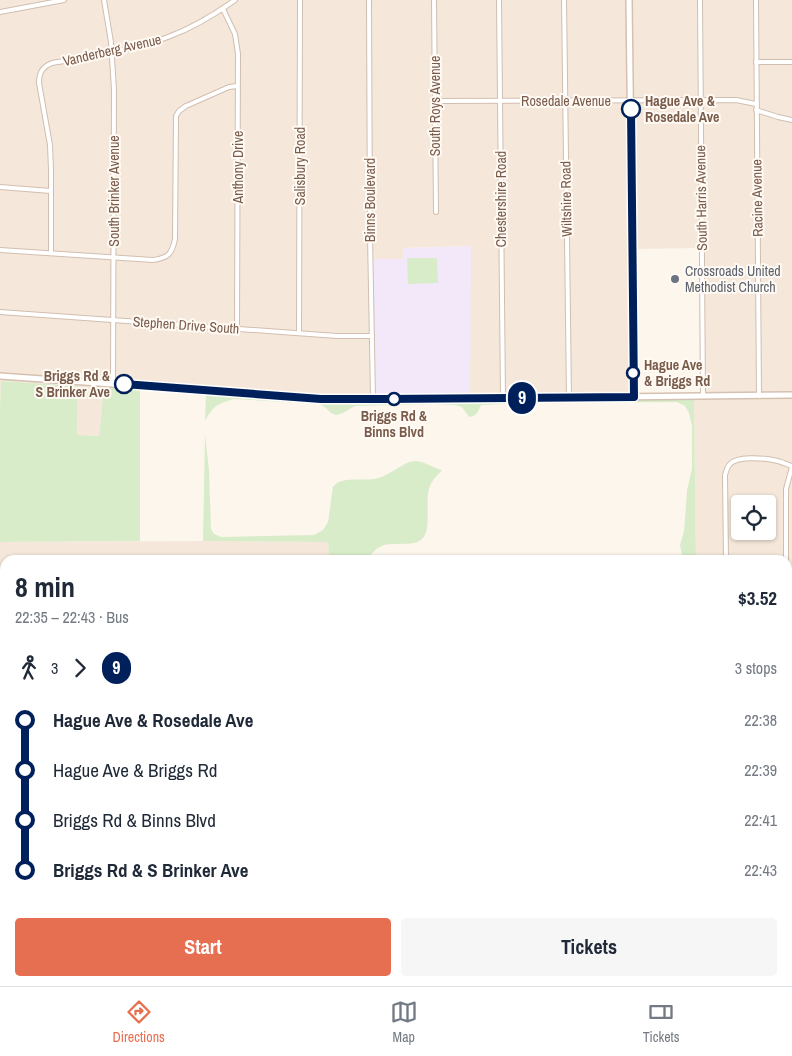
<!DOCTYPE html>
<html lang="en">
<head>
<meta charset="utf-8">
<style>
	:root { --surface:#fff; --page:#f6f6f7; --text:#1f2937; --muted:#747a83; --line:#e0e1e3; --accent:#e76f51 }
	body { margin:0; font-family:"Archivo Narrow",sans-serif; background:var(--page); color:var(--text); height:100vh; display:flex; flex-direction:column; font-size:19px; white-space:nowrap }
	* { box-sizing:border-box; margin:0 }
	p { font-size:16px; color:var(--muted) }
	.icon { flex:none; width:28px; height:28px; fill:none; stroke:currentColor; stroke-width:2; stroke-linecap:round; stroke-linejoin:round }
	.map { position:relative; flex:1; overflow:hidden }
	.panel { position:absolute; left:0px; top:555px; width:792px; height:431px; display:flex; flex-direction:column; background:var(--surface); border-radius:15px 15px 0 0; box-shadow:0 1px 4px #0004 }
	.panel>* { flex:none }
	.badge { padding:0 10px; border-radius:16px; font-size:18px; line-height:32px }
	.controls { position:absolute; left:731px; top:495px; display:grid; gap:10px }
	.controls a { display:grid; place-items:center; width:45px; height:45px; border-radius:5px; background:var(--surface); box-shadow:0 1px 4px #0004; font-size:25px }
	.map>.badge { position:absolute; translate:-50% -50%; box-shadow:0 0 0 2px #fff }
	.legs { display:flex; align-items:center; gap:8px; height:55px; padding:0 15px; font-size:16px }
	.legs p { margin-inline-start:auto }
	.summary { display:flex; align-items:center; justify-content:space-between; height:85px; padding:0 15px }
	h1 { font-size:28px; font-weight:700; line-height:38px }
	.cta { display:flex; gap:10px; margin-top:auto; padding:10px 15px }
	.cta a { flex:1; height:58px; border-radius:5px; background:var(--accent); color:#fff; font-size:20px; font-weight:700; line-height:58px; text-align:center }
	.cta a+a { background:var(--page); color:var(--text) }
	ul { padding:0 15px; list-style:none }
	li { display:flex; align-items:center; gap:18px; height:50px; font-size:19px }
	li i { display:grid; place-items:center; width:8px; height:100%; margin:0 6px; background:currentColor }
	li i::after { content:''; width:12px; height:12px; margin:-6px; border:4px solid; border-radius:50%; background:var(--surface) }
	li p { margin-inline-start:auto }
	li:first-child i { background:linear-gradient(#0000 50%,currentColor 0) }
	li:last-child i { background:linear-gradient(currentColor 50%,#0000 0) }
	.menu { display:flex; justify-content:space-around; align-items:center; height:70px; border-top:1px solid var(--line); background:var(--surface); font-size:14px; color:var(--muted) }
	.menu a { display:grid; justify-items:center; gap:2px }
	.menu .on { color:var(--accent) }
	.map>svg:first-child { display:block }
	.residential { fill:#f5e8da; fill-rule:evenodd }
	.education { fill:#f3e8fa }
	.green { fill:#d8ecc9 }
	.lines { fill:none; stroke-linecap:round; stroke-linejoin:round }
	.stream { stroke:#a5d3da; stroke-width:1 }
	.street-casing { stroke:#d1beb0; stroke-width:6 }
	.secondary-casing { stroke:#d6c0b0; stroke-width:8 }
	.street { stroke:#fff; stroke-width:4 }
	.secondary { stroke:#fff; stroke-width:5 }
	.line-1-casing { stroke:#fff; stroke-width:11 }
	.line-1 { stroke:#00205b; stroke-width:8 }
	.stop-1-dot { fill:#fff; stroke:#00205b; stroke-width:2.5 }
	.worship-dot { fill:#6b7280; stroke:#fffaf3; stroke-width:2 }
	.labels { text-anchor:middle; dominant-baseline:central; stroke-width:4; stroke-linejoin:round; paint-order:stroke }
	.street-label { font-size:14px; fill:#7a5c4d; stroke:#fffaf3 }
	.stop-label { font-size:14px; font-weight:bold; fill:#7a5c4d; stroke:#fffaf3; text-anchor:start }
	.worship-label { font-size:14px; fill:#5b616d; stroke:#fffaf3; text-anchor:start }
</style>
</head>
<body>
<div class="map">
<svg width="792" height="986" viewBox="0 0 792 986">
	<rect width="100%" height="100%" fill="#fdf6ec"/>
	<!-- residential -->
	<g class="residential">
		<path d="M0,0h792v734h-4v-174h-92l-2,-162 6,-5 -1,-145 -63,1 1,150 -167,2v-155l-67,2v11l-30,142 -18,1 -251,-16 -5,50 -22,-1 1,-49 -77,-5 -1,26zM740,504h28v27h-28z"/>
		<path d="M203,541l125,1 1,18h-324v421h18l-10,5 -13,-2v-442z"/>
		<path d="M788,889l4,1v96h-334l103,-5h227z"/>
		<path d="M55,981h66l4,5h-71z"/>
		<path d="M146,981h147v5h-145z"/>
		<rect x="333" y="981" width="80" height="5"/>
	</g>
	<!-- education -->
	<path class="education" d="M471,246l-1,151h-97v-138h30v-11z"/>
	<!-- green -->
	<g class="green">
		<path d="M407,258h30l1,25 -30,1z"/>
		<path d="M1,381l77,5 -1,49 22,1 5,-50 36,2v153l-140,1v-135z"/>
		<path d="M206,393l149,9 339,-4 2,162h-13l-3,-15 4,-14 1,-12 2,-29 5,-21v-43l-3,-13 -4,-7 -8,-4 -148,1 -48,2c-3,7 -4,11 -12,12l-7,-10 -7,-2 -20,-1 -80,2 -12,7 -7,2 -5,-2 -5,-5 -6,-4 -86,-5c-17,5 -20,6 -29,22z"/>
		<path d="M205,435l4,35 2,59 3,5 7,3 93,-2 9,-5 5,-8 5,-35c7,-11 29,-6 41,-8 15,-2 31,-19 42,-18 9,1 18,7 26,9 -5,6 -11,11 -13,19 -4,13 3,41 -7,50 -8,8 -28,3 -38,6 -8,3 -13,9 -18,15h-37l-1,-18 -125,-1z"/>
		<rect x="788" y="734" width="4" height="77"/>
		<path d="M23,981h36l-1,5h-45z"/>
		<path d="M99,981h47l2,5h-32l-2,-1z"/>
		<rect x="293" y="981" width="40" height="5"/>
		<path d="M413,981h38l14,2 12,-2h16l-55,5h-25z"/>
	</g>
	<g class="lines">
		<!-- stream -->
		<g class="stream">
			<path d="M136,981l2,5"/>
			<path d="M50,986l1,-5"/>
		</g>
		<!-- street casing -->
		<g class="street-casing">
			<g id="street">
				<path d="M104,0l7,42 3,48 -1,293"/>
				<path d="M369,0l1,235 3,164"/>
				<path d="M434,0l2,212"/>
				<path d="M499,0l4,398"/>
				<path d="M564,0l5,398"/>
				<path d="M700,0l3,396"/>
				<path d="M756,0l3,396"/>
				<path d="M223,9l12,25 3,20 -1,275"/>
				<path d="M0,12l64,-12"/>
				<path d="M756,62h36"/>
				<path d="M435,101l301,-1 20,4"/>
				<path d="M756,110l22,7 14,3"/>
				<path d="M0,187l51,4"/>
				<path d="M0,250l153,10c15,-2 19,-6 22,-21l1,-123 3,-5 7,-5 43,-19 8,-1"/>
				<path d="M51,253v-83l-1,-25 -11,-62c0,-10 3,-16 13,-20 39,-7 79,-12 116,-26 24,-9 46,-22 67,-37"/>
				<path d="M0,312l337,24h35"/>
				<path d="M299,333l1,-333"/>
				<path d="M726,560l-1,-85c1,-4 2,-8 5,-11 7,-8 33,-6 43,-4 7,1 13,4 19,6"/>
				<path d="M786,560v-71l6,-22"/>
				<path d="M0,571h5"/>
				<path d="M788,598l4,8"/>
				<path d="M788,610l4,-3"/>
				<path d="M0,626l5,1"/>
				<path d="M788,678h4"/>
				<path d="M0,789l5,2"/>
				<path d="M0,935h5"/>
				<path d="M788,960l4,1"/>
				<path d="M736,981v5"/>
				<path d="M383,986v-5"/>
				<path d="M674,986v-5"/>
			</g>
		</g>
		<!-- secondary casing -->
		<g class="secondary-casing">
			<g id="secondary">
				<path d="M629,0l5,397"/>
				<path d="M0,376l321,23h121l350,-4"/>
				<path d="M0,831l5,1"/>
				<path d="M788,895h4"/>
			</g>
		</g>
		<!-- street -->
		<use href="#street" class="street"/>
		<!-- secondary -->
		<use href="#secondary" class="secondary"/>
	</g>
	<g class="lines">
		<!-- line-1 casing -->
		<g class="line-1-casing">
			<path id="line-1" d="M124,384l197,15h62l251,-2 -3,-288"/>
		</g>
		<!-- line-1 -->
		<use href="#line-1" class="line-1"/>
	</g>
	<!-- markers -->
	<g class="stop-1-dot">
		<circle cx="631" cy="109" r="9"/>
		<circle cx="633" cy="373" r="6"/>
		<circle cx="124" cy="384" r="9"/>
		<circle cx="394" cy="399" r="6"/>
	</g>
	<circle class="worship-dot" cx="675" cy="279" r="5"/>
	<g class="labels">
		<!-- street labels -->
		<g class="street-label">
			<text transform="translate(112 50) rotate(-13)">Vanderberg Avenue</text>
			<text x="566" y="101">Rosedale Avenue</text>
			<text transform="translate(435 106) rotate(-90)">South Roys Avenue</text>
			<text transform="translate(300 166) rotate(-90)">Salisbury Road</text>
			<text transform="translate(238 167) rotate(-90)">Anthony Drive</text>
			<text transform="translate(114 191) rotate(-90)">South Brinker Avenue</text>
			<text transform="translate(701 198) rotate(-91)">South Harris Avenue</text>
			<text transform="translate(757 198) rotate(-91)">Racine Avenue</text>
			<text transform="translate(501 199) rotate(-90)">Chestershire Road</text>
			<text transform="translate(566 199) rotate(-91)">Wiltshire Road</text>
			<text transform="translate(370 200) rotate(-90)">Binns Boulevard</text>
			<text transform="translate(186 325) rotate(4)">Stephen Drive South</text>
		</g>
		<!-- stop labels -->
		<g class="stop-label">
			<text x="645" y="101">Hague Ave &amp;<tspan x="645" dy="16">Rosedale Ave</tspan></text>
			<text x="644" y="365">Hague Ave<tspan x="644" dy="16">&amp; Briggs Rd</tspan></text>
			<text x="110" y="376" text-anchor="end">Briggs Rd &amp;<tspan x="110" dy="16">S Brinker Ave</tspan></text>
			<text x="394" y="416" text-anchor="middle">Briggs Rd &amp;<tspan x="394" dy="16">Binns Blvd</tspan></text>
		</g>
		<!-- worship labels -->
		<g class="worship-label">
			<text x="685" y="271">Crossroads United<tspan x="685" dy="16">Methodist Church</tspan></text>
		</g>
	</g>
</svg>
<div class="controls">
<a><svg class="icon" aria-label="locate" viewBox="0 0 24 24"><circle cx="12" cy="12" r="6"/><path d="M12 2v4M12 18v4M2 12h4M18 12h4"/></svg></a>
</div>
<b class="badge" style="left:522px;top:398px;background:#00205b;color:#fff">9</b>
<section class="panel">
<div class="summary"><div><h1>8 min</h1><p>22:35 – 22:43 · Bus</p></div><b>$3.52</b></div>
<div class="legs"><svg class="icon" aria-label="walk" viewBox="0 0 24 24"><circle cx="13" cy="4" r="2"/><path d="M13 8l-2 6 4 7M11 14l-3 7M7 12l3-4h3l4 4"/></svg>3<svg class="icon" aria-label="forward" viewBox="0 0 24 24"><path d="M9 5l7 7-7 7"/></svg><b class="badge" style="background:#00205b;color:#fff">9</b><p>3 stops</p></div>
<ul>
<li><i style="color:#00205b"></i><b>Hague Ave &amp; Rosedale Ave</b><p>22:38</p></li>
<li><i style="color:#00205b"></i><span>Hague Ave &amp; Briggs Rd</span><p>22:39</p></li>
<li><i style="color:#00205b"></i><span>Briggs Rd &amp; Binns Blvd</span><p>22:41</p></li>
<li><i style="color:#00205b"></i><b>Briggs Rd &amp; S Brinker Ave</b><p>22:43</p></li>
</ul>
<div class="cta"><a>Start</a><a>Tickets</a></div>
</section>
</div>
<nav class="menu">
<a class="on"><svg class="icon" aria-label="directions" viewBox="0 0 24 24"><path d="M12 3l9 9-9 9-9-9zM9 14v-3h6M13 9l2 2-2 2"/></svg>Directions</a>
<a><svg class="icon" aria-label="map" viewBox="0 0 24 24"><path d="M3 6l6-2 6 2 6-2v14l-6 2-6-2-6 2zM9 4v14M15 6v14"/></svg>Map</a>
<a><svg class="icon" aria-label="tickets" viewBox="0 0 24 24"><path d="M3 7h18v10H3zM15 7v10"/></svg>Tickets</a>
</nav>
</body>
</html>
